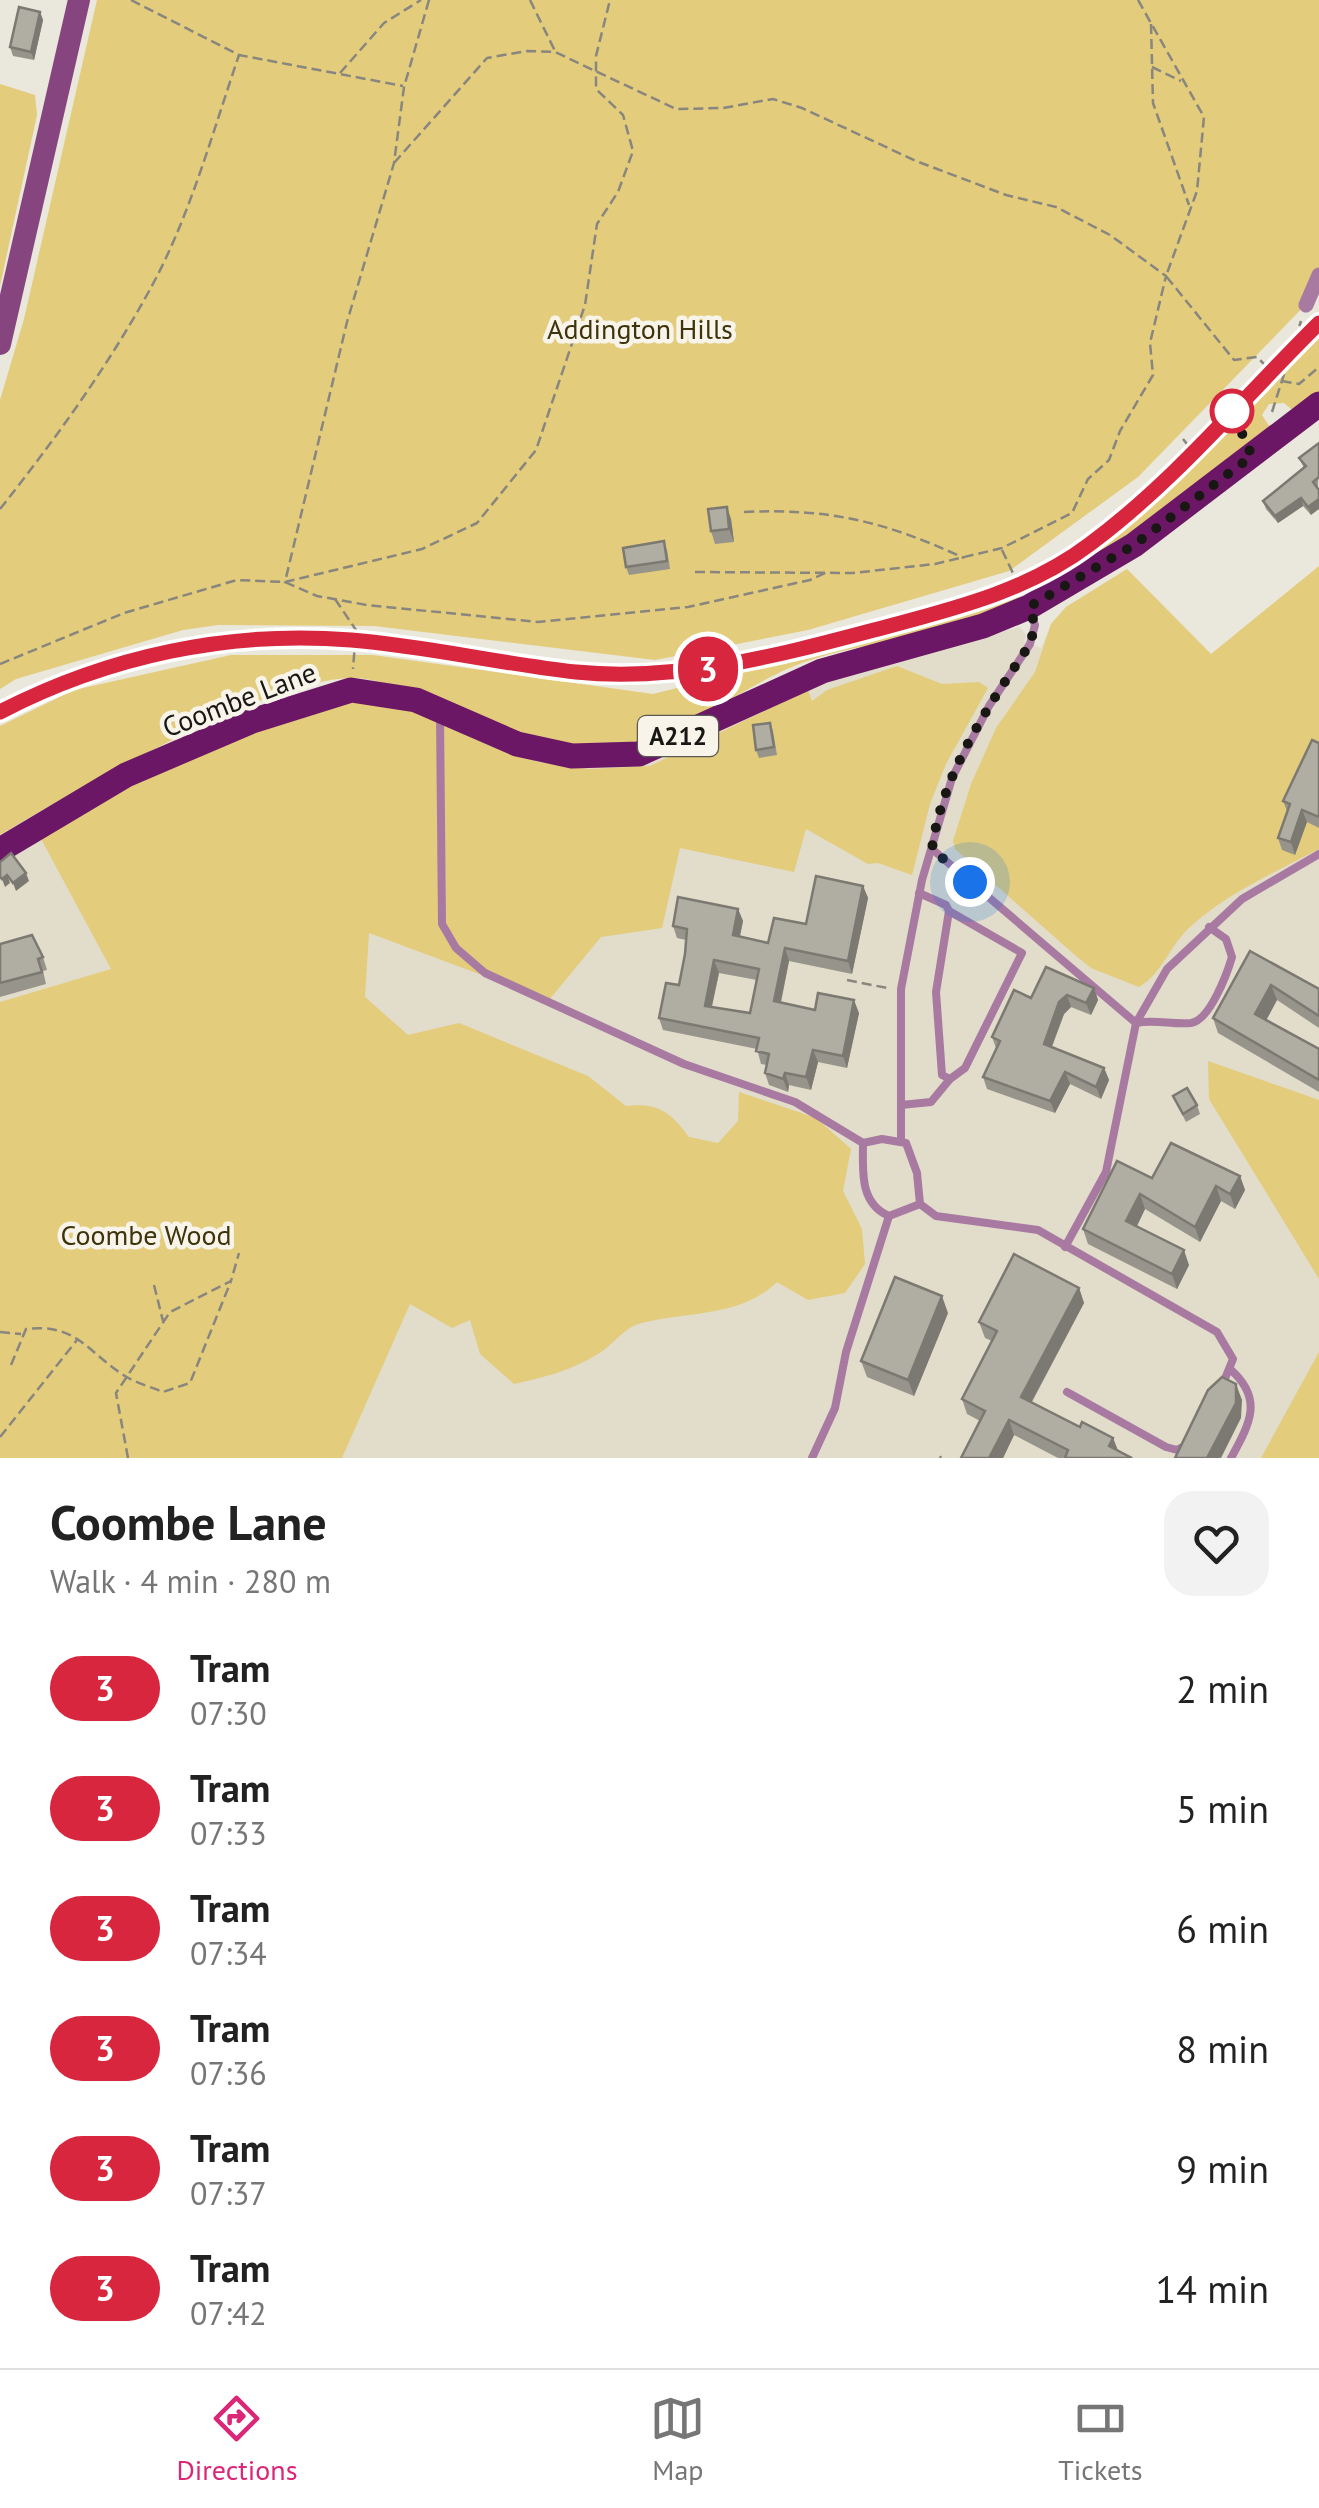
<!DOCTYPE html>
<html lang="en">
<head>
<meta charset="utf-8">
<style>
	:root { --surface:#fff; --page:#f2f2f2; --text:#222; --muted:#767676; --line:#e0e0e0; --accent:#db2777 }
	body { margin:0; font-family:"PT Sans",sans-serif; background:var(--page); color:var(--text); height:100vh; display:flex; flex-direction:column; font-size:38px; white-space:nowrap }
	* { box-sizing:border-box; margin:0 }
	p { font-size:32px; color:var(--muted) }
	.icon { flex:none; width:55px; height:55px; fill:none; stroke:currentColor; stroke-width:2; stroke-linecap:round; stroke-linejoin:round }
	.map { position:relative; height:1458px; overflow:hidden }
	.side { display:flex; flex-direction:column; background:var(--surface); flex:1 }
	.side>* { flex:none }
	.badge { padding:0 20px; border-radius:32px; font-size:35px; line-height:65px }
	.you { position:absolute; width:50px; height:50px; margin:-25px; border:8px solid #fff; border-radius:50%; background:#1a73e8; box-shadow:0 0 0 15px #1a73e833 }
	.map>.badge { position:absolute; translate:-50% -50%; box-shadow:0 0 0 5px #fff }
	.round { display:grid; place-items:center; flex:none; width:105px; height:105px; border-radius:30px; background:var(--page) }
	.head { display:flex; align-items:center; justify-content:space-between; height:170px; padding:0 50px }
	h1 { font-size:48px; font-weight:700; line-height:75px }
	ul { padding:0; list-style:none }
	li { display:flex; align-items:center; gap:30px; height:120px; padding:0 50px }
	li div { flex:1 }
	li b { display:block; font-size:38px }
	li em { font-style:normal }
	li .badge { min-width:110px; font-weight:700; text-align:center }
	.tab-bar { display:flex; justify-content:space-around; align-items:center; height:140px; border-top:2px solid var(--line); background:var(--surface); font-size:28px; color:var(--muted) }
	.tab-bar a { display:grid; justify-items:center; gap:5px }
	.tab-bar .active { color:var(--accent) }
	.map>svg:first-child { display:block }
	.built { fill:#e2dcca }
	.green { fill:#e3cc7c }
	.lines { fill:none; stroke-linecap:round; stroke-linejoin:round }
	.path { stroke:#88867e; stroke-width:2.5; stroke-dasharray:10 5; stroke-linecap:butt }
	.lane { stroke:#a87aa2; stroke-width:8 }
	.street { stroke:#a87aa2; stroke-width:15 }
	.secondary { stroke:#86457f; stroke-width:22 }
	.primary { stroke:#6c1766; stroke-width:25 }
	.tram { stroke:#3a3833; stroke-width:2.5 }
	.wall { fill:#97958b; fill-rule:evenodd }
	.shaded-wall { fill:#7b7971 }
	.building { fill:#b0ada2; stroke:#7b7971; stroke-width:2.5; fill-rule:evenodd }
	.line-casing { stroke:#fff; stroke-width:22 }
	.line { stroke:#d7263d; stroke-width:15 }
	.walk { stroke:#181713; stroke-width:10; stroke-dasharray:0 18 }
	.stop-dot { fill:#fff; stroke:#d7263d; stroke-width:5 }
	.labels { text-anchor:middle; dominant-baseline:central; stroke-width:9; stroke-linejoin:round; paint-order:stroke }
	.shield { fill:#f8f4e9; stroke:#5b5953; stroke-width:2.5 }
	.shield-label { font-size:25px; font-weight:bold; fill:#181713 }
	.park-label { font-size:28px; fill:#3e330b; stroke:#f8f4e9 }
	.street-label { font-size:28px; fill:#181713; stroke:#f8f4e9 }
</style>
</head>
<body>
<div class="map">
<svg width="1319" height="1458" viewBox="0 0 1319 1458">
	<rect width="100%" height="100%" fill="#eae7dc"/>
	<!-- built -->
	<g class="built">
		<path d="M1127,569l84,85 108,89v715h-1092l124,-752 220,58 319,-104 130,-33 6,8 -2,6 17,7 10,-24 15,-17z"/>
		<path d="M40,837l72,132 -112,33v-138z"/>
	</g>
	<!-- green -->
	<g class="green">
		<path d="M97,0h1222v291l-181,186 -129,94 -201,59 -153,30 -281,-34 -156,-1 -35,5 -167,49 -16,10v-289l24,-81z"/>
		<path d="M0,84l35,11 2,20 -37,171z"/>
		<path d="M1319,336v59l-23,18 -12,-10 -15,1 -7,11 9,14 -129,100 -109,67 -4,-7 36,-18 54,-39 81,-78 4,3z"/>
		<path d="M1319,566v283c-43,23 -92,44 -129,78 -19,17 -29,48 -51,60l-48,-19 -15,-12 -121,-107 -2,-8 18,-57 25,-56 39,-56 16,-48 15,-17 61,-38 84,85z"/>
		<path d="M1018,596l1,5c-26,9 -52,20 -78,28 -51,14 -106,19 -154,40 -49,22 -106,65 -158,75 -91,19 -177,-50 -263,-65 -77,-14 -296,114 -366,156v-109l74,-36 157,-35h142l280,39 291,-73z"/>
		<path d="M897,666l45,18 37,-2 9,6 -42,76 -16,40 -18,71 -34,-12 -10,1 -62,-35 -12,43 -114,-24 -18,80 -61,9 -52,63 -180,-67 -4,64 43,38 51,-12 129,53 38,30c31,-4 45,6 63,31l29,6 20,-22 1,-29 77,26 35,31 -8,42 19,38 3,35 -20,29 -37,7 -31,-18c-37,36 -91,29 -139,42 -13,4 -25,20 -37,28 -28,18 -55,25 -87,32l-34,-30 -10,-34 -18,8 -42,-24 -68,154h-342v-456l111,-33 -71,-132 84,-51 173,-71 54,-14 50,4 89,41 48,16 50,7 62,-3 158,-76 4,11 15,-11z"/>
		<path d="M1208,1061l111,39v179l-110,-180z"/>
		<path d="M1319,1352v106h-58z"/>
	</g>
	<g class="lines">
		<!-- path -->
		<g class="path">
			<path d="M131,0l108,55 164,31"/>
			<path d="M429,0l-25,87 -10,76 -47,159 -62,260 137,-33 55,-26 59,-73 49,-145 12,-81 21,-32 15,-41 -10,-36 -27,-26v-33l14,-56"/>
			<path d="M530,0l25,51"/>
			<path d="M1138,0l66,117 -7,74 -31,85 68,84 23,-3 24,24 18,3 20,-17"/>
			<path d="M1151,24l2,79 36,102"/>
			<path d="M1152,67l29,14"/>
			<path d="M340,73l44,-50 37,-23"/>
			<path d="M394,163l93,-105 40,-7 28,1 121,57 47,-1 50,-9 29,9 114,53 90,34 50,12 54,28 56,41 -16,67 3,32 -33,56 -11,29 -21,19 -16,34 -70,35 -67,16 -82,9 -158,-1"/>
			<path d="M1272,412l29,-91"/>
			<path d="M1183,439l12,15 3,-2"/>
			<path d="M0,509c54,-68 106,-140 148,-216 41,-73 64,-159 91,-238"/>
			<path d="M744,512c86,-4 142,10 220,46"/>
			<path d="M1002,550l18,38"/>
			<path d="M335,599l21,31 -3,39"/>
			<path d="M0,664l124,-51 113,-33 48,2 32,14 50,9 171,17 150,-15 122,-27 17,-8"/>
			<path d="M847,980l40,8"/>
			<path d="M154,1285l9,36"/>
			<path d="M0,1332l21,2"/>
			<path d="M11,1365l15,-36c51,-6 61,23 99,47 11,7 26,11 38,16l27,-9 41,-102"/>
			<path d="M0,1437l77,-97"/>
			<path d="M940,1456l1,2"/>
			<path d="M128,1458l-12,-65 54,-81 61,-31 8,-28"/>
		</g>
		<!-- lane -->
		<g class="lane">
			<path d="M440,715l2,209 14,24 29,25 199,91 111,38 68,41"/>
			<path d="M932,849l204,174c19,-4 37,2 55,0 19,-3 36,-49 41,-66l-6,-18 -17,-12"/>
			<path d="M919,893l27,12 3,6 -13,81 6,83 8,4 15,-11 57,-115 -73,-42"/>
			<path d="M901,1105l30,-3 19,-23"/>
			<path d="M882,1139l24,4 11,30 3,31 -31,12c-30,-13 -26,-46 -26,-73z"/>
			<path d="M901,1139v-150l21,-109 30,-102 37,-72 41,-62 5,-19 -6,-16"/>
			<path d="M920,1204l16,12 102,14 179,102 16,27 -11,27"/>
			<path d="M1065,1247l41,-75 30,-149 31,-54 75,-70 77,-45"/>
			<path d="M1230,1369c34,30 20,54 1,89"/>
			<path d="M1067,1392l99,55 11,3 11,-6"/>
			<path d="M812,1458l23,-50 11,-56 43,-136"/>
		</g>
		<!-- street -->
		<path class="street" d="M1306,305l13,-30"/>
		<!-- secondary -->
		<path class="secondary" d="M0,344l79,-344"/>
		<!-- primary -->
		<path class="primary" d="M0,850l126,-75 126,-54 99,-31 65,10 101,44 55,12 67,-2 183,-83 161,-45 46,-19 105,-62 185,-141"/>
		<!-- tram -->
		<path class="tram" d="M0,712c101,-52 215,-79 329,-74 83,4 164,25 247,34 105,11 205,-17 305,-44 73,-20 148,-38 209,-84 85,-63 154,-147 229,-221"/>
	</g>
	<!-- wall -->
	<g class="wall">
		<path d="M40,12l3,8 -9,40 -21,-4 -3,-9z"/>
		<path d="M1319,443l-1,45 -7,27 -8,-9 -25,17 -12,-14 -3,-8 41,-33 -5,-10z"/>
		<path d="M731,519l3,23 -19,2 -4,-13z"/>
		<path d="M667,549l3,20 -41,6 -3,-8z"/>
		<path d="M770,723l3,8 4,24 -18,3 -3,-8z"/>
		<path d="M1319,743v85l-12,-6 -12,33 -13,-5 -4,-12 9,-27 -4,-10z"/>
		<path d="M863,886l5,12 -16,76 -63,-13 -8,42 34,7 44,3 -12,55 -29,-6 -7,28 -22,-5 -1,7 -19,-7 -4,-12 2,-8 -6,-1 -4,-15 -94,-19 -4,-12 20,-33 6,-31 1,-14 -9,-2 -4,-12 65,-17 5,12 -3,16 28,6 38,-19zM719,973l38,7 -7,33 -38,-6z"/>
		<path d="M0,944l43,13 4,13 -4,1 3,13 -46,13z"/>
		<path d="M1250,951l69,38v39l-42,-28 -11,20 53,29v43l-101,-59 -5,-15z"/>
		<path d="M1094,988l4,12 -7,15 -20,-8 -7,7 -12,33 52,21 5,12 -8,19 -31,-15 -15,29 -68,-24 -4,-12 13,-29 -4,-11 39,-39z"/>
		<path d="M1173,1096l24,9 3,9 -14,8z"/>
		<path d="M1240,1176l5,14 -10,19 -14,-8 -21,41 -55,-33 -8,17 52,39 -12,24 -89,-45 -5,-15 69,-51z"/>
		<path d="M1079,1288l5,15 -52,99 48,25 33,11 5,13 14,7h-74l-44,-23 -11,23h-42l19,-37 -13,-7 -5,-15 30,-58 -7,-3 -6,-16z"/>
		<path d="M948,1313l-34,83 -47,-19 -6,-16z"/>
	</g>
	<!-- shaded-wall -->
	<g class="shaded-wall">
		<path d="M40,12l3,8 -9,40 -3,-8z"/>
		<path d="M1301,498l2,8 -25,17 -3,-7z"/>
		<path d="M1319,499v10l-8,6 -3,-8z"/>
		<path d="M727,507l4,12 3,23 -5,-13z"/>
		<path d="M1302,810l5,12 -12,33 -4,-13z"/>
		<path d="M26,873l3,8 -13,10 -3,-8z"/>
		<path d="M7,875l3,8 -5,4 -3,-8z"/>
		<path d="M863,886l5,12 -16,76 -4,-13z"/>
		<path d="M738,909l5,12 -6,27 -4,-13z"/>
		<path d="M785,948l4,13 -11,53 -4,-13z"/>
		<path d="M714,960l5,13 -10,45 -4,-12z"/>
		<path d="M1271,985l6,15 -16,30 -6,-16z"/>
		<path d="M1094,988l4,12 -7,15 -5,-12z"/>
		<path d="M1067,995l4,12 -7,7 -16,42 -4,-12 15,-42z"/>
		<path d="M854,1000l5,13 -12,55 -4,-12z"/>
		<path d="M813,1050l5,12 -7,28 -5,-13z"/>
		<path d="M1104,1068l5,12 -8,19 -5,-12z"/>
		<path d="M1065,1072l5,12 -15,29 -5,-12z"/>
		<path d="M785,1073l4,12 -1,7 -5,-13z"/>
		<path d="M1240,1176l5,14 -10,19 -5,-15z"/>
		<path d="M1216,1186l5,15 -21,41 -5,-15z"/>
		<path d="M1140,1194l5,15 -13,27 -6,-15z"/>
		<path d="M1184,1250l5,15 -12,24 -5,-15z"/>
		<path d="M1079,1288l5,15 -58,109 -5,-15z"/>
		<path d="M942,1296l6,17 -34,83 -6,-16z"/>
		<path d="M1236,1384l6,16 -1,18 -20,40h-14z"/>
		<path d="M1009,1420l5,15 -11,23h-14z"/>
		<path d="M1113,1438l6,15 -10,-7z"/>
	</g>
	<!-- building -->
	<g class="building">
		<path d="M19,7l21,5 -9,40 -21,-5z"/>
		<path d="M1319,443v34l-6,5 6,8v9l-11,8 -7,-9 -26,18 -12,-15 43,-35 -7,-8z"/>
		<path d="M727,507l2,22 -18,2 -3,-22z"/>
		<path d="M664,541l3,20 -41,6 -3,-19z"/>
		<path d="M770,723l4,24 -18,3 -3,-25z"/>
		<path d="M1312,740l7,3v74l-17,-7 -11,32 -13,-4 12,-34 -7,-3z"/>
		<path d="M11,853l15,20 -13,10 -6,-8 -5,4 -2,-2v-15z"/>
		<path d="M816,876l47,10 -15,75 -63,-13 -11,53 41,9 3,-17 36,7 -11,56 -30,-6 -7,27 -21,-4 -2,6 -18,-6 4,-19 -13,-3 3,-13 -100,-20 7,-35 13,2 6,-31 2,-25 -14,-3 5,-29 60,12 -5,26 35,8 6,-25 32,6zM714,960l45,9 -9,44 -45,-7z"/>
		<path d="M32,935l11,22 -5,2 4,13 -42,11v-39z"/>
		<path d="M1250,951l69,38v27l-48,-31 -16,29 64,35v31l-106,-62z"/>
		<path d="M1046,967l48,21 -8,15 -19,-8 -8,7 -15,42 60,24 -8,19 -31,-15 -15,29 -67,-24 17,-36 -8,-4 22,-47 17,8z"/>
		<path d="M1187,1088l10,17 -14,9 -10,-18z"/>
		<path d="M1171,1143l69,33 -10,18 -14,-8 -21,41 -55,-33 -14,27 58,29 -12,24 -89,-45 34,-68 35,17z"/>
		<path d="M1014,1254l65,34 -58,109 59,30 2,-5 31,16 -4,8 23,12h-67l3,-8 -59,-30 -20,38h-28l24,-47 -23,-12 35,-68 -18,-9z"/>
		<path d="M895,1277l47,19 -34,84 -47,-19z"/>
		<path d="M1222,1377l14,7v19l-29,55h-32l33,-68z"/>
	</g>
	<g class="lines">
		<!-- line casing -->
		<g class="line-casing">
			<path id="line" d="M0,712c108,-56 230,-82 351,-72 76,6 150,24 225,32 102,10 200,-16 298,-42 75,-20 153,-38 216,-86 85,-63 154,-147 229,-221"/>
		</g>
		<!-- line -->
		<use href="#line" class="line"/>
		<!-- walk -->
		<path class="walk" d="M970,882l-38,-33c10,-76 56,-142 98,-205l5,-19 -6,-18 105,-62 118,-89 -20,-45"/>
	</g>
	<!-- markers -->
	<circle class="stop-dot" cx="1232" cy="411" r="20"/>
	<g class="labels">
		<!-- shield labels -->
		<rect class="shield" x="638" y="716" width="80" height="40" rx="8"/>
		<g class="shield-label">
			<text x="678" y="736">A212</text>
		</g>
		<!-- park labels -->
		<g class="park-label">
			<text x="640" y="328">Addington Hills</text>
			<text x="146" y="1234">Coombe Wood</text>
		</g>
		<!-- street labels -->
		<g class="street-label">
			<text transform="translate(239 699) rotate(-21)">Coombe Lane</text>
		</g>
	</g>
</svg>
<div class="you" style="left:970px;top:882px"></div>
<b class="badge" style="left:708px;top:669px;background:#d7263d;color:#fff">3</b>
</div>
<section class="side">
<div class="head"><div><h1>Coombe Lane</h1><p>Walk · 4 min · 280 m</p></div><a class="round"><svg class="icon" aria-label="heart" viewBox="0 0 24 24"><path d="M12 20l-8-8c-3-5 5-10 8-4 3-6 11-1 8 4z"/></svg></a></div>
<ul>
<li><span class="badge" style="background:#d7263d;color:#fff">3</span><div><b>Tram</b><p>07:30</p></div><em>2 min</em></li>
<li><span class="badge" style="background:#d7263d;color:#fff">3</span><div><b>Tram</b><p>07:33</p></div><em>5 min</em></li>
<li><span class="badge" style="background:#d7263d;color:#fff">3</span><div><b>Tram</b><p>07:34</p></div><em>6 min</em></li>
<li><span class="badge" style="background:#d7263d;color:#fff">3</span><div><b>Tram</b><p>07:36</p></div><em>8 min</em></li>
<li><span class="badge" style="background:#d7263d;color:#fff">3</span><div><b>Tram</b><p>07:37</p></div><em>9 min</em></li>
<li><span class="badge" style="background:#d7263d;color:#fff">3</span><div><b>Tram</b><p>07:42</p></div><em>14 min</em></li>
</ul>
</section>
<nav class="tab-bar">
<a class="active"><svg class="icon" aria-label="directions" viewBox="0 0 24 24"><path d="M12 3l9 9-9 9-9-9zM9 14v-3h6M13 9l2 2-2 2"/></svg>Directions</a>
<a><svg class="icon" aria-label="map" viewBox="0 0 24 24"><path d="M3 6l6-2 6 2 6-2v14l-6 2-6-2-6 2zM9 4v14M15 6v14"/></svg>Map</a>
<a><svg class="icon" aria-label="tickets" viewBox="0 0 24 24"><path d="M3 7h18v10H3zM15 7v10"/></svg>Tickets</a>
</nav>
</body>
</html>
